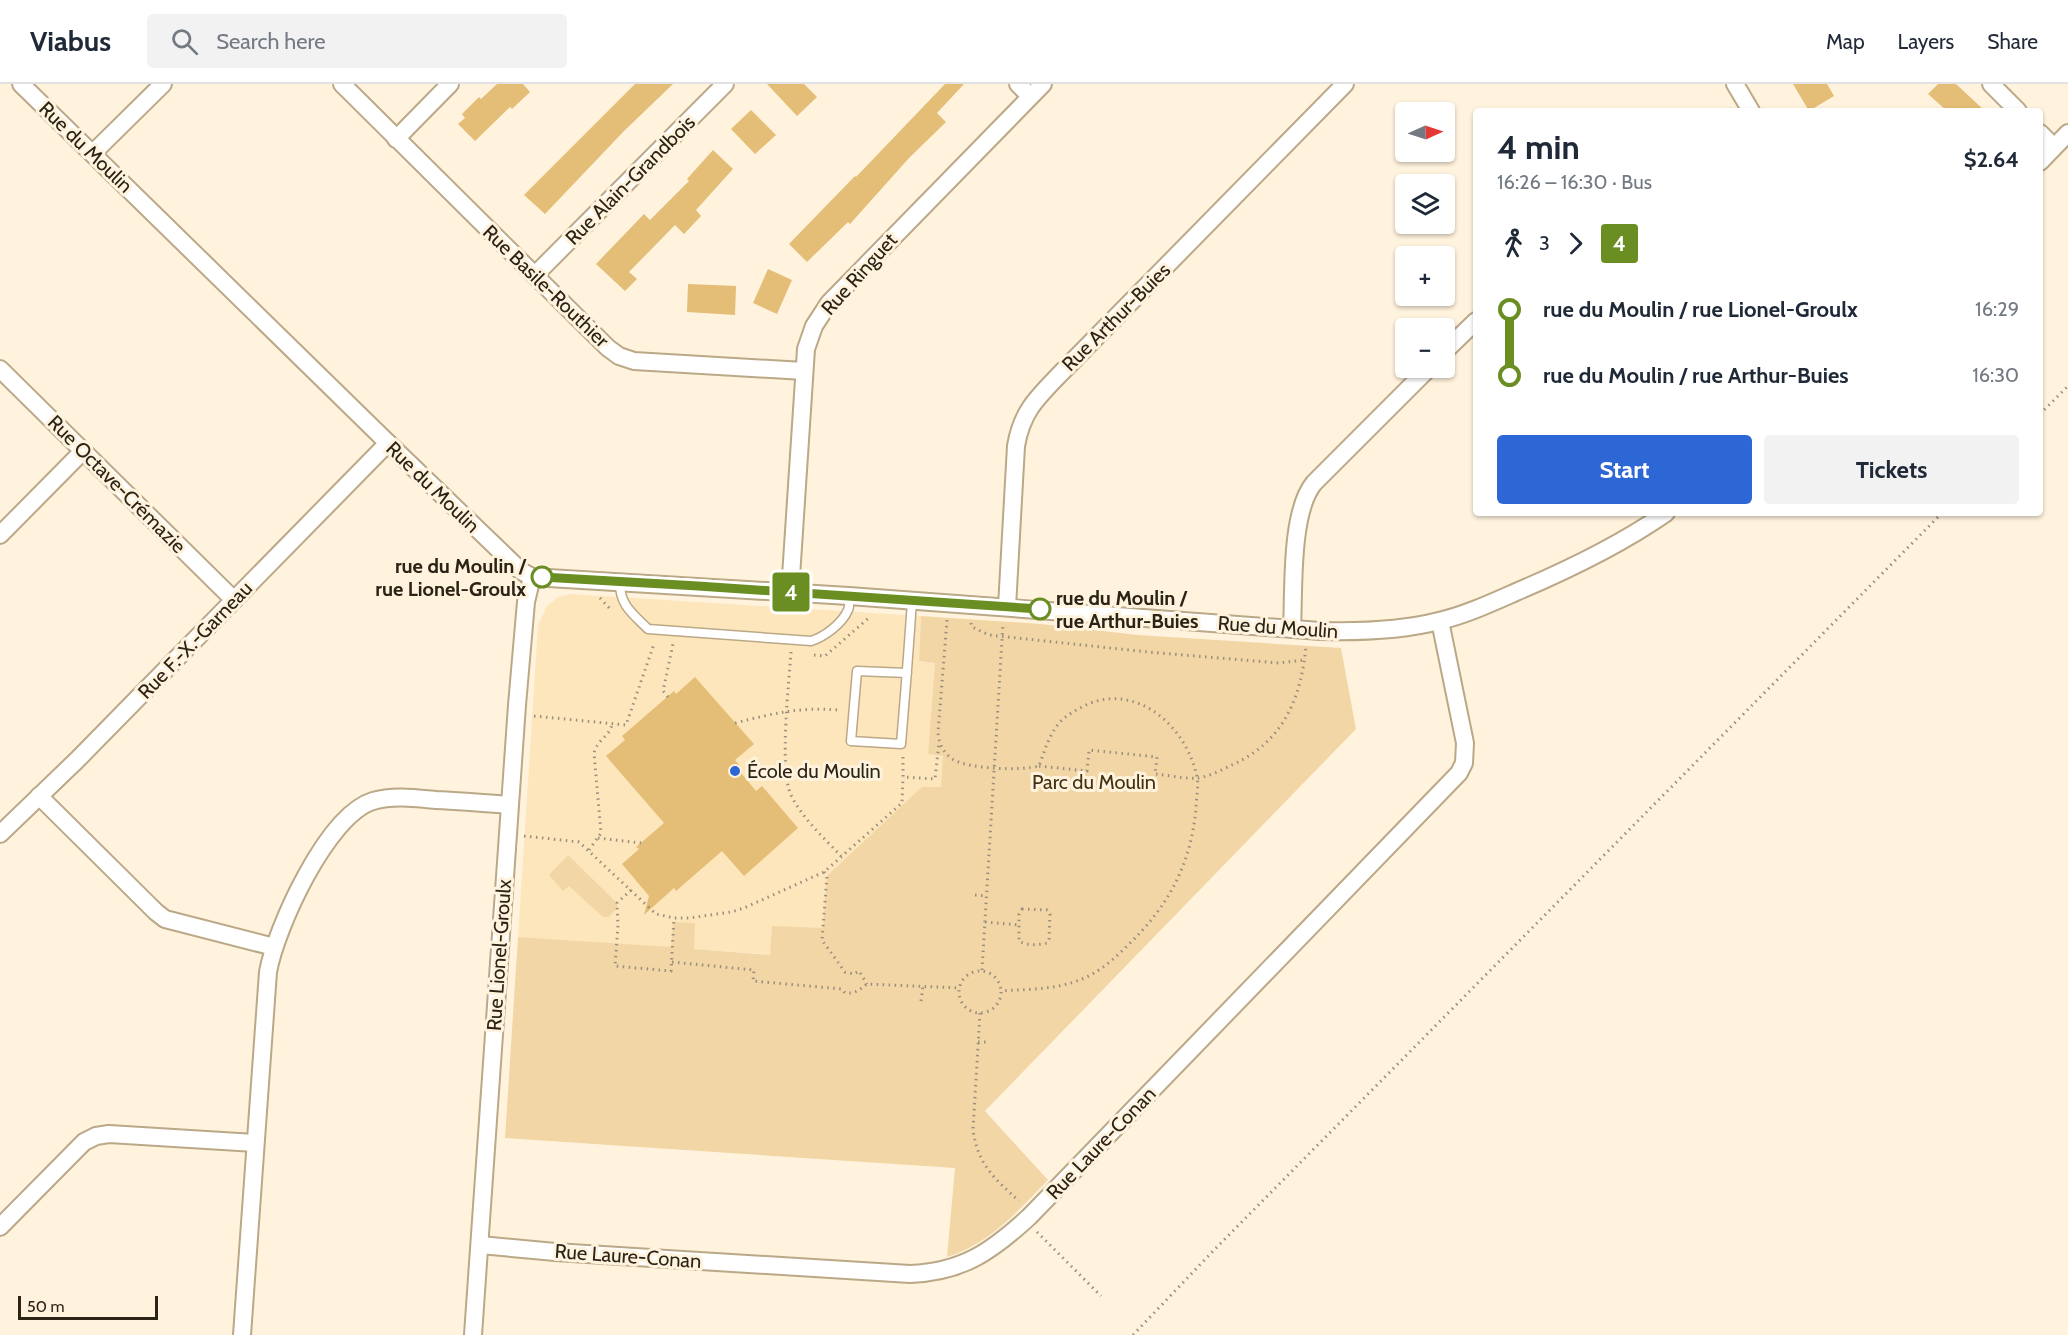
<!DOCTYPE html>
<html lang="en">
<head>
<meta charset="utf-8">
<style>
	:root { --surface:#fff; --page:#f2f2f3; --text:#1f2937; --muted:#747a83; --line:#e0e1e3; --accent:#2d67d5 }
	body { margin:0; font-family:Cabin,sans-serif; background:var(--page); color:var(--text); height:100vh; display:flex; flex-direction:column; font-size:22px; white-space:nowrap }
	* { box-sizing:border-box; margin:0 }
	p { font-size:20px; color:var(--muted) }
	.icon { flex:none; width:33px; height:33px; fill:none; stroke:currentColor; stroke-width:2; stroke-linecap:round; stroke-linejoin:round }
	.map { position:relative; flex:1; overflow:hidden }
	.details { position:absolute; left:1473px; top:24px; width:570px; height:408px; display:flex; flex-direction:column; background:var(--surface); border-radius:6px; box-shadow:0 2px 4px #0004 }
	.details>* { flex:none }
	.badge { padding:0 12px; border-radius:4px; font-size:21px; line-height:39px }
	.needle { width:39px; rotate:87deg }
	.controls { position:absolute; left:1395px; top:18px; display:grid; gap:12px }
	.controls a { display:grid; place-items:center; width:60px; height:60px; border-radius:6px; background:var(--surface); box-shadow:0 2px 4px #0004; font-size:30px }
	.scale { position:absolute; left:18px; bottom:15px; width:140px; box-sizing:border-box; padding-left:6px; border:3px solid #2a2316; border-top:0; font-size:16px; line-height:21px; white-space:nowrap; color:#2a2316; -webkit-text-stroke:4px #fff3de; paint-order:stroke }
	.map>.badge { position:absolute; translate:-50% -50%; box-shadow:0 0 0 3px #fff }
	.legs { display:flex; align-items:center; gap:9px; height:66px; padding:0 24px; font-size:20px }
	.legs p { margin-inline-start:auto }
	.overview { display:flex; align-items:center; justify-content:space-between; height:102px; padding:0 24px }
	h1 { font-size:33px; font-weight:800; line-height:45px }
	.cta { display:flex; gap:12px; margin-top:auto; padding:12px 24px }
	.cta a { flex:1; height:69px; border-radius:6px; background:var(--accent); color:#fff; font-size:24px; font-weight:800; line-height:69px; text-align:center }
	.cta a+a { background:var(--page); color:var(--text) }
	ul { padding:0 24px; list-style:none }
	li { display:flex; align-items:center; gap:21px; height:66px; font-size:22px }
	li i { display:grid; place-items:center; width:9px; height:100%; margin:0 8px; background:currentColor }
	li i::after { content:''; width:15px; height:15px; margin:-8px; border:4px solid; border-radius:50%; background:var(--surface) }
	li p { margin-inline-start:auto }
	li:first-child i { background:linear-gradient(#0000 50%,currentColor 0) }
	li:last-child i { background:linear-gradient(currentColor 50%,#0000 0) }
	header { display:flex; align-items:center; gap:36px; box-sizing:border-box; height:84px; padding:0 30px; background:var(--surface); border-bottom:2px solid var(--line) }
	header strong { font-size:28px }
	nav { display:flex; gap:33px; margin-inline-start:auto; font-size:21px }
	.search { width:420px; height:54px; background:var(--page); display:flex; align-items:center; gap:15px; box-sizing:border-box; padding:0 21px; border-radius:6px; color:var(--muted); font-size:22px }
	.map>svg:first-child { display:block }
	.built { fill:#fee6bc }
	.green { fill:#f2d6a6 }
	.building { fill:#e4bd76 }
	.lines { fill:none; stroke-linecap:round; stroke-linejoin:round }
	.lane-casing { stroke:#bba887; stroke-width:11 }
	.street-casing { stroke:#bba887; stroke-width:20 }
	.path { stroke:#998f7e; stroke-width:3; stroke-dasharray:1.5 4.5; stroke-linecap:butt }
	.lane { stroke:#fff; stroke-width:8 }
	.street { stroke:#fff; stroke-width:16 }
	.line-1-casing { stroke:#fff; stroke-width:14 }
	.line-1 { stroke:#6b8e23; stroke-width:9 }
	.stop-1-dot { fill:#fff; stroke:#6b8e23; stroke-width:3 }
	.poi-dot { fill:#2d67d5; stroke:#fff3de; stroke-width:2 }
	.labels { text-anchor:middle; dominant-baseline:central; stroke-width:6; stroke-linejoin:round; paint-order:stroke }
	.street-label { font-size:20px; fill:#2a2316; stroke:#fff3de }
	.stop-label { font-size:20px; font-weight:bold; fill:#2a2316; stroke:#fff3de; text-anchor:end }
	.poi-label { font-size:20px; fill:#2a2316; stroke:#fff3de; text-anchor:start }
	.park-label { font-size:20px; fill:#413111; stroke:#fff3de }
</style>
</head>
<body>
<header>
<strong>Viabus</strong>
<div class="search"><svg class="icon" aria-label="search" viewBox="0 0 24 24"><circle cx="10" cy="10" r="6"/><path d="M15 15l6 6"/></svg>Search here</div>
<nav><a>Map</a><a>Layers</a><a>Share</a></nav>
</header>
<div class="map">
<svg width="2068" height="1251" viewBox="0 0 2068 1251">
	<rect width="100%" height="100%" fill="#fff3de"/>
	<!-- built -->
	<path class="built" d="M571,510l350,22 -2,45 16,2 -7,91 16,2 -3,31 -120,171 -303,-21 20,-312 9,-19 11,-9z"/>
	<!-- green -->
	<g class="green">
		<path d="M921,532l120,8 97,11 203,13 15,81 -371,382 63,69c-30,31 -59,64 -101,77l8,-89 -450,-30 13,-201 153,10 2,-25 22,1 -1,26 76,6 2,-29 51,2 4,-52 95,-89h19l2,-31 -15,-2 7,-91 -16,-2z"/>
		<path d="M568,771l49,48v5l-8,9h-6l-34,-31 -6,5 -14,-16z"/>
	</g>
	<!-- building -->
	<g class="building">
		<path d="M497,0h26l7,8 -18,17 -2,-2 -35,34 -17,-17 7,-6 -3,-4 17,-17 2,2z"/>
		<path d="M635,0h38l-49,47 -79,83 -21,-19z"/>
		<path d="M767,0h37l13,13 -20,19z"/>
		<path d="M945,0h19l-27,29 9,9 -37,36 -59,66 -2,-2 -41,40 -18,-18 66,-68 1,1z"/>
		<path d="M1793,0h34l7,12 -25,15z"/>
		<path d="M1938,0h18l29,27h-38l-19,-17z"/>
		<path d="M751,26l25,25 -21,19 -24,-25z"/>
		<path d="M713,66l20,19 -37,41 5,6 -17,18 -9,-9 -46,47 8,7 -12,12 -29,-27 48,-50 6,6 39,-39 -2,-2z"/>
		<path d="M768,185l24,11 -15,34 -24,-11z"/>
		<path d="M688,200l48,2 -1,29 -48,-3z"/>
		<path d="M695,593l59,67 -19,16 5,6 -3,2 19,23 6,-5 36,42 -54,48 -22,-25 -46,40 -2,-3 -30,27 5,-19 -27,-32 17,-15 -3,-2 28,-24 -58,-67 19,-16 -3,-4 7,-6 45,-39 2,3z"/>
	</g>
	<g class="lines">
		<!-- lane casing -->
		<g class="lane-casing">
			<g id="lane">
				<path d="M620,497c-1,24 13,33 28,48l163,12c13,-4 31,-17 37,-31 2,-4 1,-10 1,-14"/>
				<path d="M907,589l-50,-2 -6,70 50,3c4,-48 8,-96 11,-144"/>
			</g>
		</g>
		<!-- street casing -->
		<g class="street-casing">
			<g id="street">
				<path d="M21,0l367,359 133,128 11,6 317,19 471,35c39,1 80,0 119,-10 26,-6 52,-18 77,-29 52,-22 104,-47 150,-79"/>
				<path d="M342,0l266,264 11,8 15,5 170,10"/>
				<path d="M1018,0l12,12"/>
				<path d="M1735,0l16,27"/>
				<path d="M1991,0l27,27"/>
				<path d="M2040,49l14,14"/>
				<path d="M396,55l54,-55"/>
				<path d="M93,69l70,-69"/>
				<path d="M2040,78l28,-29"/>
				<path d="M535,191l190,-191"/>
				<path d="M1444,268l32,-31"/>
				<path d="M0,285l234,231"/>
				<path d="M0,451l83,-84"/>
				<path d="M790,508l16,-243 8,-23 15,-23 214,-219"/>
				<path d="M1007,523l9,-161c6,-35 21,-48 45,-73l284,-289"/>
				<path d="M1292,545c2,-39 -2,-117 22,-146l115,-115"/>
				<path d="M39,712l117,116 9,7 109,28"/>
				<path d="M0,750l77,-74 311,-317"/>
				<path d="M0,1143l84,-85 12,-6 13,-2 146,9"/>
				<path d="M480,1161l75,7 355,22c52,-2 81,-22 119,-57l430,-444 5,-10 1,-20 -25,-122"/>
				<path d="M242,1251l26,-363c8,-44 59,-157 105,-171 20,-6 42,-3 63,-1 25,1 49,3 73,5"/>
				<path d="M473,1251l44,-630 9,-103 6,-25"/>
			</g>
		</g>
		<!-- path -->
		<g class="path">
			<path d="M2040,330l28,-28"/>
			<path d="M600,514l12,13"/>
			<path d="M947,536l-9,113c1,11 6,21 16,27 16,9 67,11 85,6 6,-16 10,-32 22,-45 7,-7 17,-12 27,-17 51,-21 99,24 109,73 2,9 -1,22 -1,31 -5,58 -29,100 -70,139 -13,13 -27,25 -44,32 -26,11 -54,10 -81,12"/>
			<path d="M971,539l1,4 17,8 159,17 131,11 25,-3"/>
			<path d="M791,568c-2,31 -12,118 0,143 11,23 33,43 50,61"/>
			<path d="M814,571l11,1 46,-40"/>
			<path d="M668,613l-5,-6 10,-47"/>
			<path d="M534,632l92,9 28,-81"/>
			<path d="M735,639c40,-10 64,-16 105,-13"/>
			<path d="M903,673v20l32,2 4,-36"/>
			<path d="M1039,682l48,5 2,-21 68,7 -2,17c13,1 29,5 42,4 11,-1 25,-8 35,-13 51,-23 69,-66 74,-119"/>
			<path d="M524,752l55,6 77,72 18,4h15l42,-6 13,-4 80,-36 78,-69 1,-26"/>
			<path d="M598,754l43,5"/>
			<path d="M589,766l12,-17 -7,-80c3,-13 16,-17 18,-29"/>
			<path d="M824,788l3,4 -5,64 23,32 9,2 5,-3 8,13"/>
			<path d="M631,806l-14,13 1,22 -3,41 56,5 3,-53"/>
			<path d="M975,811l12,1"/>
			<path d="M1022,825l25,1 3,4 -1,25 -2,4c-8,2 -21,3 -28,-2v-27z"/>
			<path d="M985,838l35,3"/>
			<path d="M672,878l82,8 -1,11 89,8 3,4c10,1 14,-3 22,-9l92,4"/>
			<path d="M982,886l21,-347"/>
			<circle cx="980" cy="908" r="21"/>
			<path d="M921,917l2,-15"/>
			<path d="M980,929l-7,117c5,35 21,48 46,71"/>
			<path d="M978,958h10"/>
			<path d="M1037,1148l64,64"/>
			<path d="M1133,1251l82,-86 727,-736"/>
		</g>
		<!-- lane -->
		<use href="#lane" class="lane"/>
		<!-- street -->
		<use href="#street" class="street"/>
	</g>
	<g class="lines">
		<!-- line-1 casing -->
		<g class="line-1-casing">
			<path id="line-1" d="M542,493l156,9 342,23"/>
		</g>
		<!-- line-1 -->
		<use href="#line-1" class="line-1"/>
	</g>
	<!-- markers -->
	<g class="stop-1-dot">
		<circle cx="542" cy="493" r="10"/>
		<circle cx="1040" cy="525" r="10"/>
	</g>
	<circle class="poi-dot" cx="735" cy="687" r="6"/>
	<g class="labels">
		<!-- street labels -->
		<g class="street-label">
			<text transform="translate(86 63) rotate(44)">Rue du Moulin</text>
			<text transform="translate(630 96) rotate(-45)">Rue Alain-Grandbois</text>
			<text transform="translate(859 190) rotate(-48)">Rue Ringuet</text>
			<text transform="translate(546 202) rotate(44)">Rue Basile-Routhier</text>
			<text transform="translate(1116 233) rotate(-45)">Rue Arthur-Buies</text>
			<text transform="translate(117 400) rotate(45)">Rue Octave-Crémazie</text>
			<text transform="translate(433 403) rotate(44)">Rue du Moulin</text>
			<text transform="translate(1278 543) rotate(4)">Rue du Moulin</text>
			<text transform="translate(195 556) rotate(-46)">Rue F.-X.-Garneau</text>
			<text transform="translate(499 871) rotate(-86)">Rue Lionel-Groulx</text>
			<text transform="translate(1101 1059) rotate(-46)">Rue Laure-Conan</text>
			<text transform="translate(628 1172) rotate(4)">Rue Laure-Conan</text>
		</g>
		<!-- stop labels -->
		<g class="stop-label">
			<text x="526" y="482">rue du Moulin /<tspan x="526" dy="23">rue Lionel-Groulx</tspan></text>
			<text x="1056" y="514" text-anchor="start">rue du Moulin /<tspan x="1056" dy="23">rue Arthur-Buies</tspan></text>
		</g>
		<!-- poi labels -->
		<g class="poi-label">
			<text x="747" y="687">École du Moulin</text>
		</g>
		<!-- park labels -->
		<g class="park-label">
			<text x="1094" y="698">Parc du Moulin</text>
		</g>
	</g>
</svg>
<div class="controls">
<a><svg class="needle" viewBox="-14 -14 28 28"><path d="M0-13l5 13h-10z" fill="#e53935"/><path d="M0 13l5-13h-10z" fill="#747a83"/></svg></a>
<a><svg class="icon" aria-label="layers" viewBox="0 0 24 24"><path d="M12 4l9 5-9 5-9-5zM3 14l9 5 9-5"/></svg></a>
<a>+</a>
<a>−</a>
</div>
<div class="scale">50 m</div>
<b class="badge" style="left:791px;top:508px;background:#6b8e23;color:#fff">4</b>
<section class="details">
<div class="overview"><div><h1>4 min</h1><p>16:26 – 16:30 · Bus</p></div><b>$2.64</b></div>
<div class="legs"><svg class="icon" aria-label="walk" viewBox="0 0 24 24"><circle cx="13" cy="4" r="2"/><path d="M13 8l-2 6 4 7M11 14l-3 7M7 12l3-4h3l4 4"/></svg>3<svg class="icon" aria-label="forward" viewBox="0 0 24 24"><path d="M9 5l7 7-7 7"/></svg><b class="badge" style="background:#6b8e23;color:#fff">4</b></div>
<ul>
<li><i style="color:#6b8e23"></i><b>rue du Moulin / rue Lionel-Groulx</b><p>16:29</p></li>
<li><i style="color:#6b8e23"></i><b>rue du Moulin / rue Arthur-Buies</b><p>16:30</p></li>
</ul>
<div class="cta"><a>Start</a><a>Tickets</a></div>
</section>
</div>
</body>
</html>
